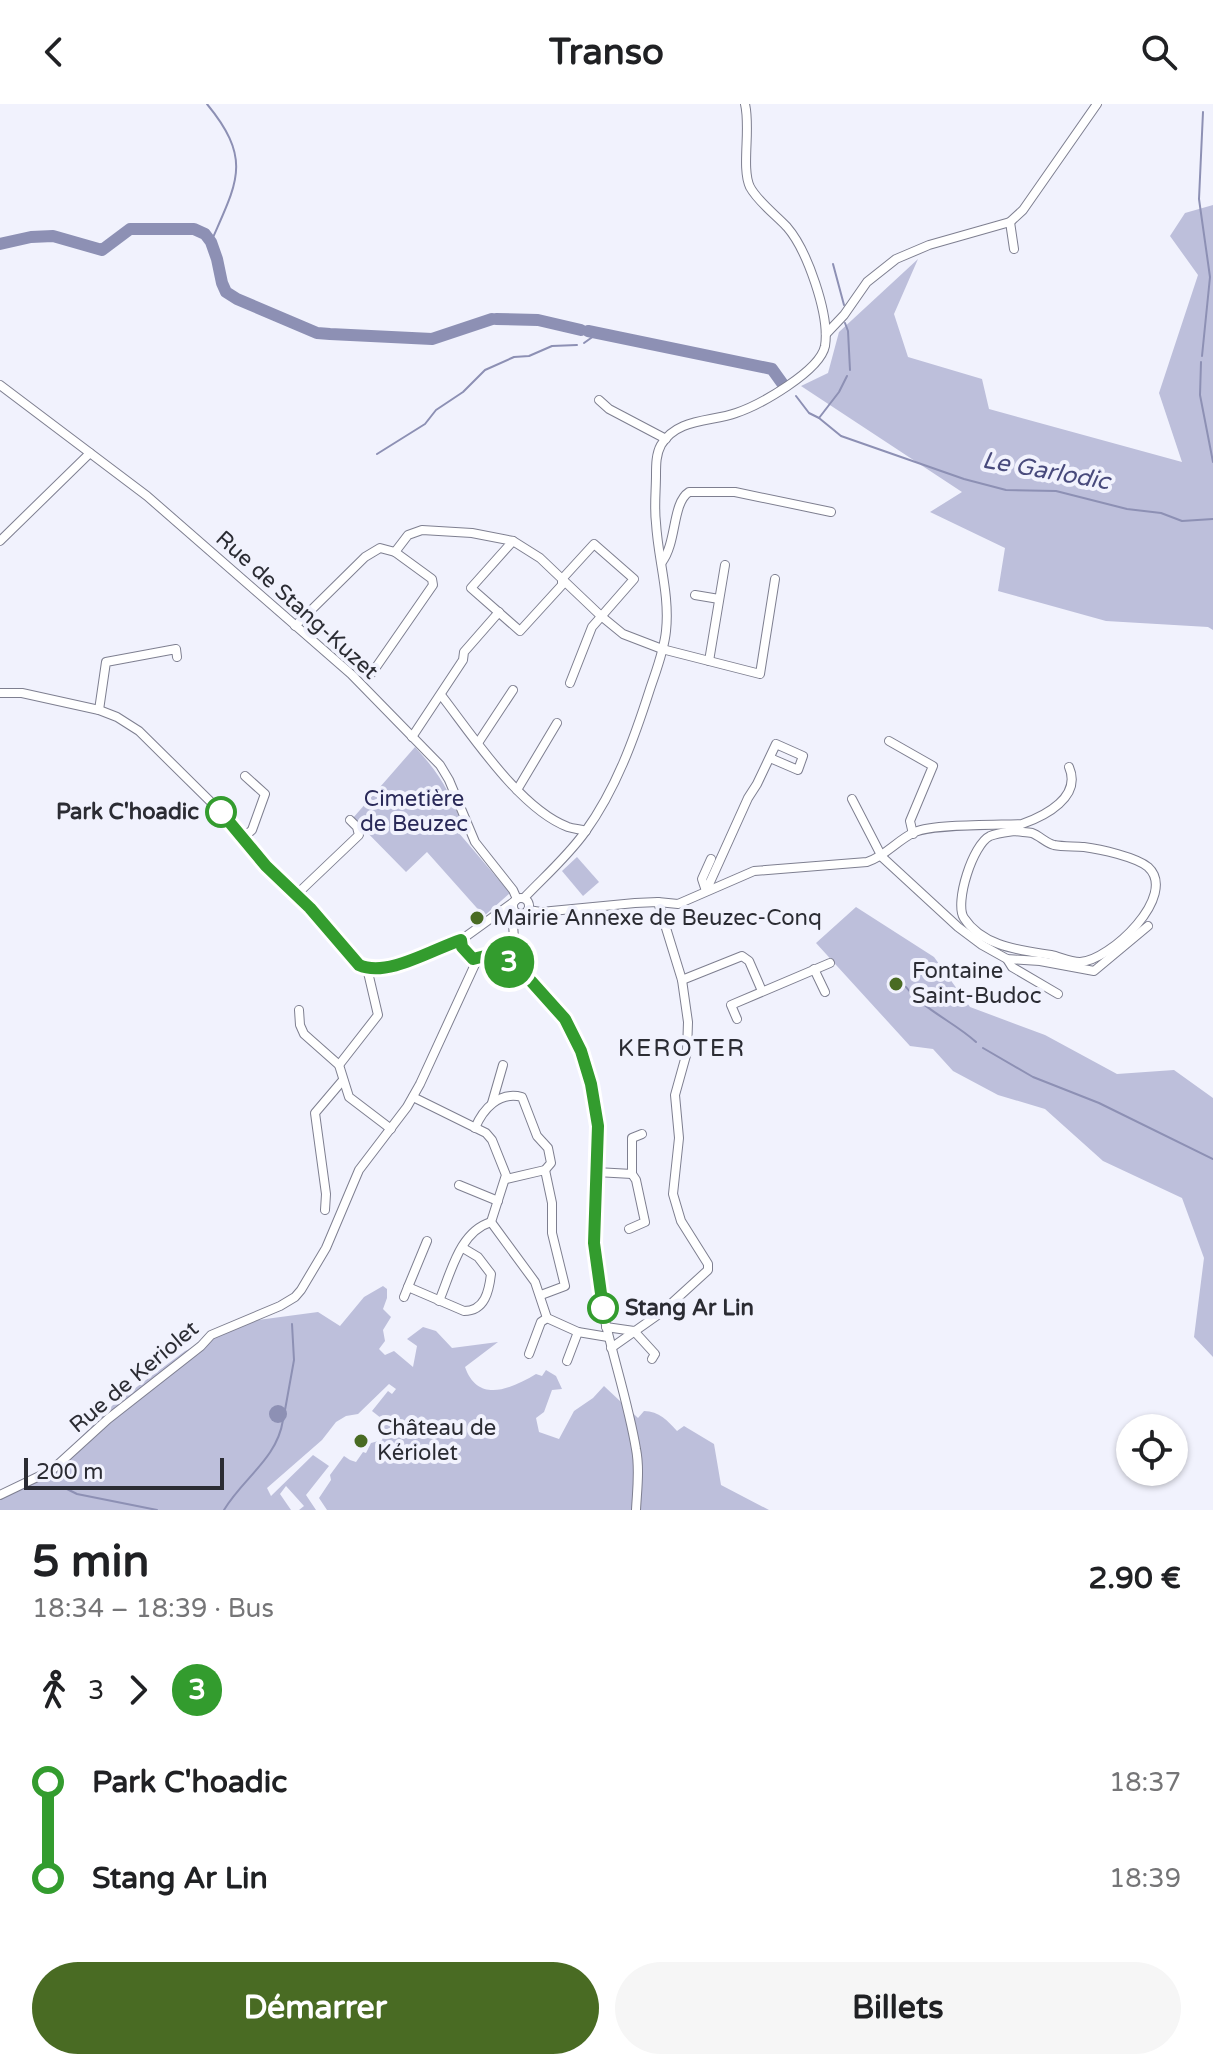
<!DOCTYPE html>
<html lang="fr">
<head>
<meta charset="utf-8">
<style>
	:root { --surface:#fff; --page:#f6f6f6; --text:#202124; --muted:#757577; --accent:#496b23 }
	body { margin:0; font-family:"Varela Round",sans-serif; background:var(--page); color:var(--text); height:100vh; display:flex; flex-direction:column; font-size:30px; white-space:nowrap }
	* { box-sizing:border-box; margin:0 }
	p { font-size:26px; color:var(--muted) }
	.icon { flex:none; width:44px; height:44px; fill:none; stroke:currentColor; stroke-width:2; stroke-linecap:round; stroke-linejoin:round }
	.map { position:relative; height:1406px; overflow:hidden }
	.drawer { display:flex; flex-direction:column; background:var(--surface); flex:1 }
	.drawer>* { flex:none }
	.badge { padding:0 16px; border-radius:26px; font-size:28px; line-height:52px }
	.buttons { position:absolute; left:1116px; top:1310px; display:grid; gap:16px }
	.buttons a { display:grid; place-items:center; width:72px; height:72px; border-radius:50%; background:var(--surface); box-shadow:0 2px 6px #0004; font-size:40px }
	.scale { position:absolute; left:24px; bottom:20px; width:200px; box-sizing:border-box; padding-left:8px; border:4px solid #2b2c33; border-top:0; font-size:22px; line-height:28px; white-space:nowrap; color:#2b2c33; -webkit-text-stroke:6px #f1f2fd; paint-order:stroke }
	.map>.badge { position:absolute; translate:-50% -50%; box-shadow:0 0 0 4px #fff }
	.legs { display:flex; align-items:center; gap:12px; height:88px; padding:0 32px; font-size:26px }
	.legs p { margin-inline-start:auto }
	.summary { display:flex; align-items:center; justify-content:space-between; height:136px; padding:0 32px }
	h1 { font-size:44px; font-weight:800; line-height:60px }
	.primary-button { display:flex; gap:16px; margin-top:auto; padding:16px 32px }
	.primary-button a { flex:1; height:92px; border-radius:48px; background:var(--accent); color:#fff; font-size:32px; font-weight:800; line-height:92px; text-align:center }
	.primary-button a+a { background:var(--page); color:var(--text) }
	ul { padding:0 32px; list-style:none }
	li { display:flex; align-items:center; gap:28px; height:96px; font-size:30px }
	li i { display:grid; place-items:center; width:12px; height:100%; margin:0 10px; background:currentColor }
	li i::after { content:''; width:20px; height:20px; margin:-10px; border:6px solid; border-radius:50%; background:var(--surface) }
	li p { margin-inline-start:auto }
	li:first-child i { background:linear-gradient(#0000 50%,currentColor 0) }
	li:last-child i { background:linear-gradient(currentColor 50%,#0000 0) }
	header { display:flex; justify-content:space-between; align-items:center; height:104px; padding:0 32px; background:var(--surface); font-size:36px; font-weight:800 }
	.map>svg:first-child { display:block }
	.green { fill:#bdbfdb }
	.water { fill:#8d90b4 }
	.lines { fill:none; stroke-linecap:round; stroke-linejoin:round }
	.stream { stroke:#8d90b4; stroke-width:2 }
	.river { stroke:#8d90b4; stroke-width:12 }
	.street-casing { stroke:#7e7f90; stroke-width:10 }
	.street { stroke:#fff; stroke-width:8 }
	.line-1-casing { stroke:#fff; stroke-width:18 }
	.line-1 { stroke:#339c2e; stroke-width:12 }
	.stop-1-dot { fill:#fff; stroke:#339c2e; stroke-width:4 }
	.poi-dot { fill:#496b23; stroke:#f1f2fd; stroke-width:3 }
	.labels { text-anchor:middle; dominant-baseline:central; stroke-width:8; stroke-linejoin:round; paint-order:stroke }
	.street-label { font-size:22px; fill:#2b2c33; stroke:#f1f2fd }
	.park-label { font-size:22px; fill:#292958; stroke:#f1f2fd }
	.stop-label { font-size:22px; font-weight:bold; fill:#2b2c33; stroke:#f1f2fd; text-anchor:end }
	.poi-label { font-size:22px; fill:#2b2c33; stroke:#f1f2fd; text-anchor:start }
	.water-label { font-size:24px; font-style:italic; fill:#484a7c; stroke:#f1f2fd }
	.neighbourhood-label { font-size:24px; letter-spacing:2px; fill:#2b2c33; stroke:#f1f2fd }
</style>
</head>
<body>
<header><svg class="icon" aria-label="back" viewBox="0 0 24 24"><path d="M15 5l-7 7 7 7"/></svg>Transo<svg class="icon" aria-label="search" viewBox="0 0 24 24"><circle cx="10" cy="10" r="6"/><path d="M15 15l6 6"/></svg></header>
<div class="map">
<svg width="1213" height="1406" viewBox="0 0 1213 1406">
	<rect width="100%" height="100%" fill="#f1f2fd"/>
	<!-- green -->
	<g class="green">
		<path d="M1213,101v425l-5,-3 -102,-6 -108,-30 7,-43 -75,-36 32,-20 -161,-106 27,-13 11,-41 79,-73 -24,55 14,43 74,22 7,30 193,53 -23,-69 39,-118 -28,-39 15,-23z"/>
		<path d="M415,643c25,27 35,45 48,80l-5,5 52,61 -26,23 -57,-64 -21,20 -53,-54z"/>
		<path d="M577,753l22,25 -16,14 -21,-25z"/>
		<path d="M856,803l78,50 36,50 75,28 72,39 57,-4 39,28v259l-19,-20 10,-79 -22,-60 -79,-37 -58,-52 -47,-14 -45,-24 -20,-22 -23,-3 -94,-103z"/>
		<path d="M383,1182l4,3v9l-4,11 8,8 -8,13 2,11 -6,8 6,6 9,-4 19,16 4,-21 -10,-7 16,-12 13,4 16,17 46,-6 -33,25c13,37 46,22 71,7l6,2 4,-6 10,6 6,13 -10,1 -8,22 -8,6 3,14 20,7 15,-28 19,-13 11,-12 34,32 6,-7c15,0 24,10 33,20l7,-5 30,18 7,41 48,25h-442l-8,-12 12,-18 -1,-5 14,-19 6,4 6,2 7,-10 3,1 5,-10 11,-3 2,-5 -3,-6 5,-7 -14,-11 16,-20 4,3 4,-5 -7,-5 -31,30 -12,2 -10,6 -14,18 -55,48 4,8 42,-41 16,11 -23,29 10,15h-17l5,-4 -18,-20 -6,8 11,16h-291v-18l55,-29 59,-59 71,-53 52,-24 21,-7 60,-8 22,14 24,-29z"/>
	</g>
	<!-- water -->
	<circle class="water" cx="278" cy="1310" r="9"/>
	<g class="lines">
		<!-- stream -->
		<g class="stream">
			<path d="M207,0c46,56 30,78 4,138"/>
			<path d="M833,160l11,41"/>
			<path d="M845,219l3,8 2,39"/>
			<path d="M584,239l14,-10"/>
			<path d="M1202,252l8,-79 -11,-78 4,-87"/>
			<path d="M1201,258l-1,33 13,67"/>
			<path d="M796,292l13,17 10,5 22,18 123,43 42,11 50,1 71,18 34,4 21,8 31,-2"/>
			<path d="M819,314l20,-26 8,-16"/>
			<path d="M377,350l48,-30 11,-14 27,-18 22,-22 29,-13 15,-1 23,-10 25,-1"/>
			<path d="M906,883c18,23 48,35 70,55"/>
			<path d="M983,944l50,29 66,26 114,56"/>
			<path d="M285,1306l9,-50 -2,-36"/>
			<path d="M63,1383l14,7 80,16"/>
			<path d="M224,1406c19,-32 53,-51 59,-90"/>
		</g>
		<!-- river -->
		<g class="river">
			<path d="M0,140l31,-7 22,-1 49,14 28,-21h64l11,5 6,8 6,17 5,24 4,9 11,7 80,34 13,1 102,5 60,-20"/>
			<path d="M496,215l42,1 43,10"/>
			<path d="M588,227l184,38 10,14"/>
		</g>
		<!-- street casing -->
		<g class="street-casing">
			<g id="street">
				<path d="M1010,118l4,27"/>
				<path d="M826,230l18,-19 23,-33 29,-23 33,-14 81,-23 13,-12 74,-106"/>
				<path d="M0,281l147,111 204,178 89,91 9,15 26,62 38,48 4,9"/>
				<path d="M599,296l10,9 57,30"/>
				<path d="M0,437l90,-88"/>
				<path d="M513,437l-42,47 49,43 42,-46v-6l32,-35 40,35 -42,48 -22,56"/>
				<path d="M395,448l13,-17 14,-5 50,3 41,8 27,17 61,58 22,18 39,15 98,25 15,-95"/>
				<path d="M662,458c15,-20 10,-59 27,-70h46l96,20"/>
				<path d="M695,491l24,4"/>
				<path d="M295,522l70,-69 15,-9 15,4 37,27 1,6 -61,88"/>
				<path d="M709,557l16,-96"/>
				<path d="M0,589h22l77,17 18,7 22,14 81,80 46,55 54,53 31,39 16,10 16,1 78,-29 54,-39"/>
				<path d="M441,591c31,40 79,114 127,132 6,2 12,2 18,4"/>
				<path d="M99,606l7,-48 70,-13 1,8"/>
				<path d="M412,633l51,-77 1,-8 35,-40"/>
				<path d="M889,637l44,25 -23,55 3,13"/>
				<path d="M478,639l35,-53"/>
				<path d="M517,686l40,-67"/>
				<path d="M852,695l30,58 76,70 24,18 25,14 33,2 54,10 54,-45"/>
				<path d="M1014,727c6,1 13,1 18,2 8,3 14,10 22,12 9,2 21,1 30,2 16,2 52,10 64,20 31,28 -38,94 -68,95 -10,0 -20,-5 -29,-7 -31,-5 -68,-8 -87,-37 -10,-15 9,-74 26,-82 7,-3 17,-4 24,-5z"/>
				<path d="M243,734l9,-8 13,-36 -20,-18"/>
				<path d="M706,787l42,-93 9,-14 19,-40 27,12 -5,14 -28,-12"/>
				<path d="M706,787l-4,-12 9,-20"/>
				<path d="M296,791l63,-60 -2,-8 -7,-7"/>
				<path d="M524,794c20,-21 44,-42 61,-66 31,-43 49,-93 65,-143 6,-18 14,-38 16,-58 4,-36 -8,-72 -10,-108 -2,-16 0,-32 0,-48 0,-10 0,-21 5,-30 16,-27 50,-23 75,-32 24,-8 84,-42 89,-67 5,-31 -18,-96 -38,-119 -11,-12 -29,-25 -37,-40 -9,-19 1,-58 -5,-83"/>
				<circle cx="521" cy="802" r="8"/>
				<path d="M528,806l13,2 94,-9 23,-1 20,2 76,-33 113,-9c19,-6 30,-22 48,-30 18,-8 82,-7 107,-8 23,-8 60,-27 47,-57"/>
				<path d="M461,836c-1,9 7,18 16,20"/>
				<path d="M1007,855l5,8 46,27"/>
				<path d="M477,856l12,-5 14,7 10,-1"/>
				<path d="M513,857c26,29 55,54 69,92 8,22 15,47 16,71 1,49 -7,97 -2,146 7,61 30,119 40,179 4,20 1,41 0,61"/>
				<path d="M513,857l2,-8 -2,-29 7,-10"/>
				<path d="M814,865l11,23"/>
				<path d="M682,876l60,-24 7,5 13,30"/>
				<path d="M299,906l1,15 4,9 35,31 10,32 42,32"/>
				<path d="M737,915l-6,-14 99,-42"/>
				<path d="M339,961l39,-50 -11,-47"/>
				<path d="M413,993l73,36 6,7 14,35 -15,47"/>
				<path d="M492,999l11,-38"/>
				<path d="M475,1024c8,-19 24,-37 47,-31l15,39 11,12 3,15 -6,7 -39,9"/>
				<path d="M596,1068l36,2"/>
				<path d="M459,1081l39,16"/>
				<path d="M325,1106l1,-16 -11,-81 28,-33"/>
				<path d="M491,1118l44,60 12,36 31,14 30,5"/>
				<path d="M629,1125l16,-7 -9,-42 -4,-6v-36l10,-4"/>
				<path d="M408,1183l19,-46"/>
				<path d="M541,1191l24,-9 -13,-53v-30l-7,-33"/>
				<path d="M404,1193l4,-10 56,24c21,0 25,-20 27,-37l-13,-17 -15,-9"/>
				<path d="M439,1197c12,-28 20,-69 52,-79"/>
				<path d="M606,1223l28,4"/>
				<path d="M634,1227l21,23 -3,5"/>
				<path d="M611,1244l51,-36 46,-42v-6l-27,-43 -8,-27 6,-56 -4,-43 12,-43 1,-30 -6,-42 -24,-78"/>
				<path d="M529,1250l12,-32 6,-4"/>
				<path d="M567,1257l11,-29"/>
				<path d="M0,1391l52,-25 56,-51 93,-73 10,-11 69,-29 15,-9 6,-7 25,-42 33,-78 48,-63 13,-23 57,-124"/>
			</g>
		</g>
		<!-- street -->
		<use href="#street" class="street"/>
	</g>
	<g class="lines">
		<!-- line-1 casing -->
		<g class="line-1-casing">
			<path id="line-1" d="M221,708l45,54 44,42 49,57c28,13 74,-16 102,-25l1,7 11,12 16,-4 14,7 10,-1 52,58 16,32 10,33 7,42 -4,117 9,65"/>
		</g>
		<!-- line-1 -->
		<use href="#line-1" class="line-1"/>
	</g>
	<!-- markers -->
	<g class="stop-1-dot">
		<circle cx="221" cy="708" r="14"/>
		<circle cx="603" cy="1204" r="14"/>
	</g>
	<g class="poi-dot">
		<circle cx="477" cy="814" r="8"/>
		<circle cx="896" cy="880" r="8"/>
		<circle cx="361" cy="1337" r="8"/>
	</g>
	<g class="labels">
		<!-- street labels -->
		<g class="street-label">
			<text transform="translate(297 501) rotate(42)">Rue de Stang-Kuzet</text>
			<text transform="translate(134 1273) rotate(-40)">Rue de Keriolet</text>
		</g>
		<!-- park labels -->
		<g class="park-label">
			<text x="414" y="695">Cimetière<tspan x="414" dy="25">de Beuzec</tspan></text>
		</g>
		<!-- stop labels -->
		<g class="stop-label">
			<text x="199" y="708">Park C'hoadic</text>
			<text x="625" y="1204" text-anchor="start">Stang Ar Lin</text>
		</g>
		<!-- poi labels -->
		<g class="poi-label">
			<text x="493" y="814">Mairie Annexe de Beuzec-Conq</text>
			<text x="912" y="867">Fontaine<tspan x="912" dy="25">Saint-Budoc</tspan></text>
			<text x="377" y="1324">Château de<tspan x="377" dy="25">Kériolet</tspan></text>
		</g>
		<!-- water labels -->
		<g class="water-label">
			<text transform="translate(1046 367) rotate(10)">Le Garlodic</text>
		</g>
		<!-- neighbourhood labels -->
		<g class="neighbourhood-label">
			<text x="682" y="944">KEROTER</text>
		</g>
	</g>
</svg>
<div class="buttons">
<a><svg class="icon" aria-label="locate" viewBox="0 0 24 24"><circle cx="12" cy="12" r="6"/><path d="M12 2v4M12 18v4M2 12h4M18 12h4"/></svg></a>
</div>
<div class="scale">200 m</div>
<b class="badge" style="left:509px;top:858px;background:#339c2e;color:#fff">3</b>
</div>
<section class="drawer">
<div class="summary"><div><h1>5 min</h1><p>18:34 – 18:39 · Bus</p></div><b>2.90 €</b></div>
<div class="legs"><svg class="icon" aria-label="walk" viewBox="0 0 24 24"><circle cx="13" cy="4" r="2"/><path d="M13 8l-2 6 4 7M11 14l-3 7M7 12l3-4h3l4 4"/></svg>3<svg class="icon" aria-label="forward" viewBox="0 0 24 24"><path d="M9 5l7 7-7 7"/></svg><b class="badge" style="background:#339c2e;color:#fff">3</b></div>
<ul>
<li><i style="color:#339c2e"></i><b>Park C'hoadic</b><p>18:37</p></li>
<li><i style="color:#339c2e"></i><b>Stang Ar Lin</b><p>18:39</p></li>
</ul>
<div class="primary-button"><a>Démarrer</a><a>Billets</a></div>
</section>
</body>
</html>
